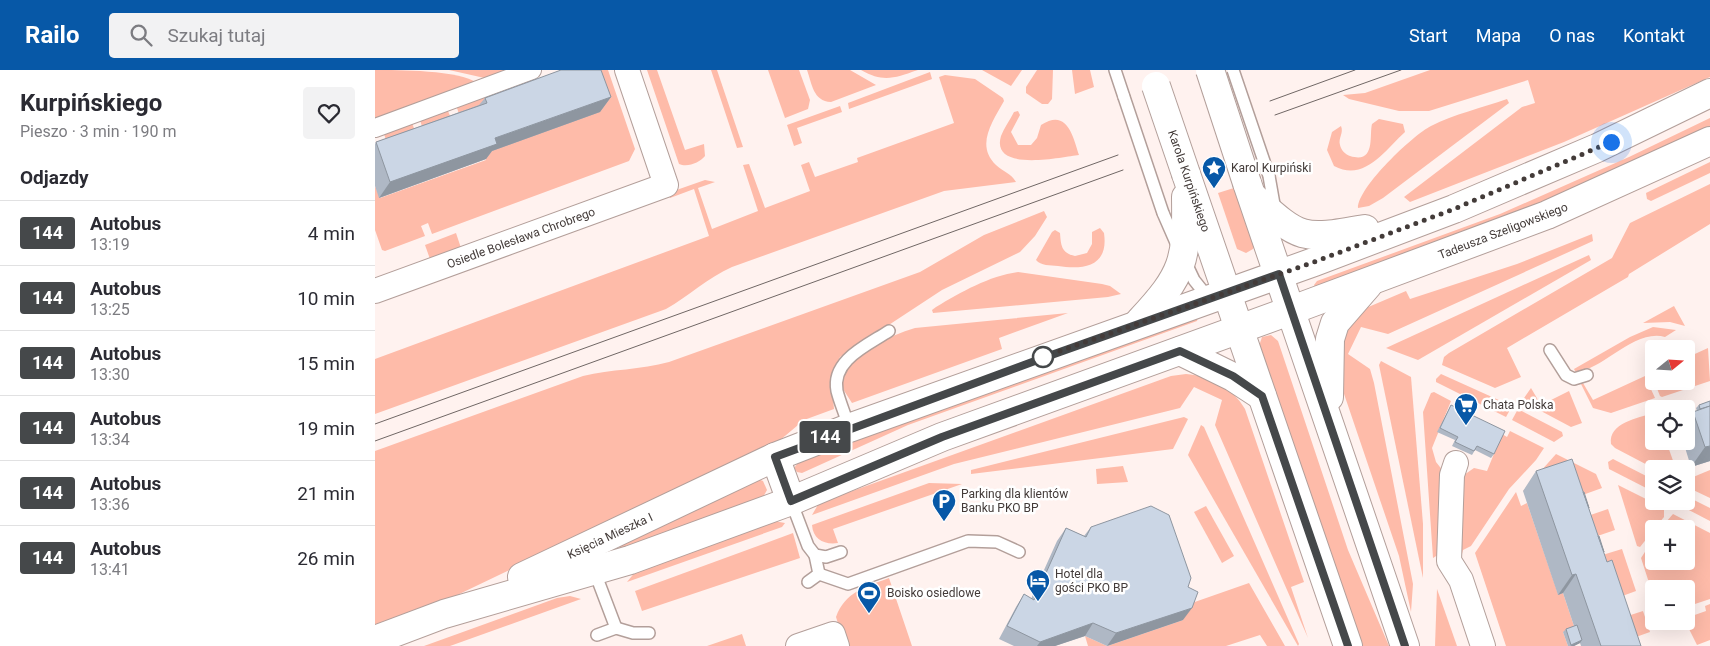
<!DOCTYPE html>
<html lang="pl">
<head>
<meta charset="utf-8">
<style>
	:root { --surface:#fff; --page:#f2f2f3; --text:#2b2b33; --muted:#7c7c81; --line:#e1e1e2; --accent:#0758a7 }
	body { margin:0; font-family:Roboto,sans-serif; background:var(--page); color:var(--text); height:100vh; display:flex; flex-direction:column; font-size:19px; white-space:nowrap }
	* { box-sizing:border-box; margin:0 }
	p { font-size:16px; color:var(--muted) }
	.icon { flex:none; width:28px; height:28px; fill:none; stroke:currentColor; stroke-width:2; stroke-linecap:round; stroke-linejoin:round }
	.map { position:relative; flex:1; overflow:hidden }
	.panel { display:flex; flex-direction:column; background:var(--surface); width:375px }
	.panel>* { flex:none }
	.badge { padding:0 10px; border-radius:4px; font-size:18px; line-height:32px }
	.needle { width:32px; rotate:72deg }
	.fabs { position:absolute; left:1270px; top:270px; display:grid; gap:10px }
	.fabs a { display:grid; place-items:center; width:50px; height:50px; border-radius:5px; background:var(--surface); box-shadow:0 5px 20px #0002; font-size:25px }
	.you { position:absolute; width:25px; height:25px; margin:-12px; border:4px solid #fff; border-radius:50%; background:#1a73e8; box-shadow:0 0 0 8px #1a73e833 }
	.map>.badge { position:absolute; translate:-50% -50%; box-shadow:0 0 0 2px #fff }
	h2 { padding:0 20px; font-size:19px; line-height:45px }
	.round { display:grid; place-items:center; flex:none; width:52px; height:52px; border-radius:5px; background:var(--page) }
	.overview { display:flex; align-items:center; justify-content:space-between; height:85px; padding:0 20px }
	h1 { font-size:24px; font-weight:700; line-height:38px }
	ul { padding:0; list-style:none }
	li { display:flex; align-items:center; gap:15px; height:65px; padding:0 20px; border-top:1px solid var(--line) }
	li div { flex:1 }
	li b { display:block; font-size:19px }
	li em { font-style:normal }
	li .badge { min-width:55px; font-weight:700; text-align:center }
	header { display:flex; align-items:center; gap:30px; box-sizing:border-box; height:70px; padding:0 25px; background:var(--accent); color:#fff }
	header strong { font-size:24px }
	nav { display:flex; gap:28px; margin-inline-start:auto; font-size:18px }
	.search { width:350px; height:45px; background:var(--page); display:flex; align-items:center; gap:12px; box-sizing:border-box; padding:0 18px; border-radius:5px; color:var(--muted); font-size:19px }
	main { display:flex; flex:1; min-height:0 }
	.map>svg:first-child { display:block }
	.green { fill:#febba9 }
	.lines { fill:none; stroke-linecap:round; stroke-linejoin:round }
	.service-casing { stroke:#b39f9a; stroke-width:14 }
	.pedestrian-casing { stroke:#b39f9a; stroke-width:20 }
	.minor-casing { stroke:#b39f9a; stroke-width:26 }
	.tertiary-casing { stroke:#b39f9a; stroke-width:30 }
	.service { stroke:#fff; stroke-width:11 }
	.pedestrian { stroke:#fff; stroke-width:18 }
	.minor { stroke:#fff; stroke-width:24 }
	.tertiary { stroke:#fff; stroke-width:28 }
	.tram { stroke:#706765; stroke-width:1 }
	.service-bridge-casing { stroke:#b39f9a; stroke-width:14; stroke-linecap:butt }
	.tertiary-bridge-casing { stroke:#b39f9a; stroke-width:30; stroke-linecap:butt }
	.service-bridge { stroke:#fff; stroke-width:11 }
	.tertiary-bridge { stroke:#fff; stroke-width:28 }
	.wall { fill:#afb8c5 }
	.shaded-wall { fill:#8e96a0 }
	.building { fill:#cbd6e5; stroke:#8e96a0 }
	.line-casing { stroke:#fff; stroke-width:11 }
	.line { stroke:#45484a; stroke-width:8 }
	.walk { stroke:#433b39; stroke-width:5; stroke-dasharray:0 9 }
	.stop-dot { fill:#fff; stroke:#45484a; stroke-width:2.5 }
	.labels { text-anchor:middle; dominant-baseline:central; stroke-width:5; stroke-linejoin:round; paint-order:stroke }
	.poi-label { font-size:12px; fill:#433b39; stroke:#fff; text-anchor:start }
	.street-label { font-size:12px; fill:#433b39; stroke:#fff }
</style>
</head>
<body>
<header>
<strong>Railo</strong>
<div class="search"><svg class="icon" aria-label="search" viewBox="0 0 24 24"><circle cx="10" cy="10" r="6"/><path d="M15 15l6 6"/></svg>Szukaj tutaj</div>
<nav><a>Start</a><a>Mapa</a><a>O nas</a><a>Kontakt</a></nav>
</header>
<main>
<section class="panel">
<div class="overview"><div><h1>Kurpińskiego</h1><p>Pieszo · 3 min · 190 m</p></div><a class="round"><svg class="icon" aria-label="heart" viewBox="0 0 24 24"><path d="M12 20l-8-8c-3-5 5-10 8-4 3-6 11-1 8 4z"/></svg></a></div>
<h2>Odjazdy</h2>
<ul>
<li><span class="badge" style="background:#45484a;color:#fff">144</span><div><b>Autobus</b><p>13:19</p></div><em>4 min</em></li>
<li><span class="badge" style="background:#45484a;color:#fff">144</span><div><b>Autobus</b><p>13:25</p></div><em>10 min</em></li>
<li><span class="badge" style="background:#45484a;color:#fff">144</span><div><b>Autobus</b><p>13:30</p></div><em>15 min</em></li>
<li><span class="badge" style="background:#45484a;color:#fff">144</span><div><b>Autobus</b><p>13:34</p></div><em>19 min</em></li>
<li><span class="badge" style="background:#45484a;color:#fff">144</span><div><b>Autobus</b><p>13:36</p></div><em>21 min</em></li>
<li><span class="badge" style="background:#45484a;color:#fff">144</span><div><b>Autobus</b><p>13:41</p></div><em>26 min</em></li>
</ul>
</section>
<div class="map">
<svg width="1335" height="576" viewBox="0 0 1335 576">
	<rect width="100%" height="100%" fill="#fff2ef"/>
	<!-- green -->
	<g class="green">
		<path d="M0,0c23,0 85,0 102,13l-102,38z"/>
		<path d="M74,0h66l-26,9z"/>
		<path d="M192,0h41l27,79 -6,12 -197,73 -4,-11 -7,3 4,10 -40,15 -3,-1 -7,-20v-44l5,12 106,-38 -2,-6z"/>
		<path d="M272,0h10l28,80 19,-6 1,12c-5,6 -17,12 -26,8z"/>
		<path d="M336,0h6l26,77 -6,1z"/>
		<path d="M393,0h31l11,30 -2,9 -23,9z"/>
		<path d="M432,0h43l26,15 -45,17c-18,-1 -19,-18 -24,-32z"/>
		<path d="M486,0h57c-24,8 -34,13 -57,0z"/>
		<path d="M607,0h40l-11,16z"/>
		<path d="M662,0h16l-1,29 -4,5h-6l-16,-11v-6z"/>
		<path d="M697,0h18l4,17 -19,7z"/>
		<path d="M1055,0h280v7l-146,65 -154,60 -6,-5 118,-90 13,-4 -7,-23 -99,31h-30l-50,-12 -6,-4 22,-2z"/>
		<path d="M555,2l2,7 -83,30 -1,-6z"/>
		<path d="M570,5l30,4 28,19 1,3c-11,20 -29,44 -8,64 7,7 15,8 20,17l-72,9 -212,76c-25,11 -43,29 -66,42l-291,105v-55l334,-123 -15,-47 -24,9 -2,-5 37,-13 10,2 -17,6 14,41 46,-18 -15,-46 6,-1 16,44 45,-17 -9,-26 8,-3 6,15 43,-15 -1,-4 97,-35 -15,-46z"/>
		<path d="M106,25l4,2 4,11 -27,15 -5,-15v-5z"/>
		<path d="M1132,29l2,4 -126,95 -14,8 -11,2c0,-21 55,-73 73,-82 23,-12 51,-18 76,-27z"/>
		<path d="M465,36l2,6 -45,16 5,15 -8,3 -7,-21z"/>
		<path d="M70,38l3,3 6,15 -29,10 -5,-16z"/>
		<path d="M643,41l2,4 -9,17 7,13h13l6,-7 4,-13c26,-17 32,11 38,30 -17,2 -89,18 -78,-19 3,-8 9,-16 13,-24z"/>
		<path d="M1335,48v9l-133,63 -262,97 -1,-2 3,-4 183,-67 129,-57z"/>
		<path d="M1004,49l24,5 2,8c-21,19 -40,50 -71,34l-7,-16 5,-18 9,-6c3,7 -3,12 -1,19 1,5 5,9 10,11 26,8 19,-20 22,-32z"/>
		<path d="M37,53l6,16 -29,10 -5,-15z"/>
		<path d="M1335,92v11l-59,28 -4,-2 -1,-6z"/>
		<path d="M1335,114v40l-81,50 -1,3 -121,71 14,29 -26,11 -53,-23 2,-8 5,-4 163,-95 18,-35z"/>
		<path d="M862,117l18,57 -2,5 -7,4 -9,-4 -19,-56z"/>
		<path d="M669,141l3,6 -12,19 -15,16 -78,38 -102,67 -9,19 3,33 -30,11 -25,21 -328,157 -76,29v-176l208,-75c28,-7 58,-6 86,-14l251,-90 64,-37z"/>
		<path d="M725,158l4,5c5,34 -21,37 -46,33 -8,-1 -17,0 -22,-6l16,-28 3,-2 5,3c1,12 1,20 15,23l12,-3 5,-9v-12z"/>
		<path d="M81,163l5,15 -31,11 -5,-14z"/>
		<path d="M1217,164l1,7 -205,93 -27,-7 -13,27 22,15 4,14 39,201 -2,28 -12,-56 -58,-171 1,-51 24,-26 40,-17 4,8 107,-35z"/>
		<path d="M1214,185l2,5 -173,100 -32,-12z"/>
		<path d="M643,202l84,12 8,2 11,8 -13,3 -175,16 -1,-3 4,-3c25,-15 53,-31 82,-35z"/>
		<path d="M1299,236l11,20 -15,-4 -27,1z"/>
		<path d="M693,243l-69,25 3,11 -150,54 -9,-14v-16c18,-22 45,-37 72,-45z"/>
		<path d="M823,247l-1,4 -289,104 -106,48 -5,-1 -3,-4 7,-9z"/>
		<path d="M1278,257l23,3 -11,7c-32,-9 -67,38 -90,34l-1,-2 56,-32z"/>
		<path d="M896,265l7,6 70,209 41,96h-29l-101,-300 3,-9z"/>
		<path d="M1333,278l2,33 -48,16 -2,-1 -6,-15h32v-23z"/>
		<path d="M1006,291l30,16 12,147v54l-44,-213z"/>
		<path d="M811,304c25,2 47,14 59,35l59,173 -13,5 17,51 -93,-213 7,-25 -28,-13 -14,21 -226,56 -142,51 7,-12 352,-127z"/>
		<path d="M1066,304l71,32 -6,11 -70,-35v-3z"/>
		<path d="M1270,306l10,22 -44,15 -18,-5 -12,-24 2,-1 10,17z"/>
		<path d="M1156,318l10,17 28,-14 13,32 -11,4 -49,-26z"/>
		<path d="M1059,322l17,9 -19,47 4,14 11,14 -3,75 -11,7 -10,-146 8,-19z"/>
		<path d="M1143,339l44,23 1,4 -9,6 -42,-22z"/>
		<path d="M1278,343l1,28h12l10,28h-21l-40,-21 -4,-4c-3,-21 27,-26 42,-31z"/>
		<path d="M809,347l4,2 -15,30 -202,25v-4z"/>
		<path d="M826,355l3,2 95,217 -1,2 -110,-191z"/>
		<path d="M1135,361l34,17 -8,12 -27,29 -38,57 -8,4 -1,4 -9,3 8,-80 13,-9 13,3 15,-37 5,3z"/>
		<path d="M1181,384l40,20 6,14 -36,13 -43,-10z"/>
		<path d="M1238,389l41,21v12l-45,-23 -1,-7z"/>
		<path d="M748,396l5,16 -31,2 -1,-15z"/>
		<path d="M1335,400v28l-21,-10 -3,-8z"/>
		<path d="M383,409l5,2 4,9 -5,9 -141,52 -3,-6z"/>
		<path d="M554,413l33,1 -129,45 5,14c-13,2 -25,-3 -26,-18z"/>
		<path d="M1243,415l46,23v9l-24,30 -3,-1z"/>
		<path d="M1141,422l5,14 6,-3 31,91 5,-1 12,36 -12,3 5,14h-62l-31,-93z"/>
		<path d="M1313,427l22,11v13l-27,-14z"/>
		<path d="M831,436l28,50 -12,7 -28,-51z"/>
		<path d="M1233,439l7,21 -35,12 -7,-21z"/>
		<path d="M1298,444l37,19v66l-24,8v-18h-32l-2,3 -11,-34 13,-20v23h32v-32h-26z"/>
		<path d="M399,451l11,2 -3,4 -155,55 9,-11z"/>
		<path d="M418,463l7,25 -158,53 -7,-20z"/>
		<path d="M1247,479l14,42 -30,11 -20,-42z"/>
		<path d="M514,508l23,68h-67l-9,-29c9,-25 29,-30 53,-39z"/>
		<path d="M874,513l36,63h-18l-7,-11 -34,11h-138l-3,-10 22,10 76,-26 6,-16z"/>
		<path d="M1062,519l20,57h-22z"/>
		<path d="M195,526l11,3 -131,47h-26l133,-48z"/>
		<path d="M1335,534v36l-13,5 -12,-24 1,-3 20,-7 -1,-5z"/>
		<path d="M1268,541l7,21 -31,11 -7,-22z"/>
		<path d="M367,564l4,12h-39z"/>
	</g>
	<g class="lines">
		<!-- service casing -->
		<g class="service-casing">
			<g id="service">
				<path d="M740,0l9,27"/>
				<path d="M894,106l6,34"/>
				<path d="M788,143l14,32"/>
				<path d="M810,191l9,19 16,20"/>
				<path d="M1175,280l16,25 8,4 13,-4"/>
				<path d="M474,358c-3,-12 -9,-25 -12,-37 -6,-31 31,-46 52,-60"/>
				<path d="M416,431l17,45 7,9 11,2 15,-5"/>
				<path d="M219,500l22,58"/>
				<path d="M444,504l29,10 120,-43 29,1 22,10"/>
				<path d="M433,512l11,-8 -4,-19"/>
				<path d="M222,565l19,-7 17,5h16"/>
			</g>
		</g>
		<!-- pedestrian casing -->
		<g class="pedestrian-casing">
			<path id="pedestrian" d="M0,58l157,-58"/>
		</g>
		<!-- minor casing -->
		<g class="minor-casing">
			<g id="minor">
				<path d="M0,221l291,-106 -39,-115"/>
				<path d="M1081,393l-4,12 -3,86 12,19 22,66"/>
				<path d="M423,576l35,-12 4,12"/>
			</g>
		</g>
		<!-- tertiary casing -->
		<g class="tertiary-casing">
			<g id="tertiary">
				<path d="M811,104l162,472"/>
				<path d="M872,113l158,463"/>
				<path d="M878,127c48,43 48,43 112,32"/>
				<path d="M765,251c44,-47 47,-60 46,-124"/>
				<path d="M805,281l53,26 29,19"/>
				<path d="M954,327l1,-58 5,-16 33,-38"/>
				<path d="M400,387l16,44"/>
				<path d="M147,507l253,-120 74,-29 465,-166 140,-53 143,-61 113,-55"/>
				<path d="M0,570l69,-26 186,-54 161,-59 151,-64 350,-127 255,-95 163,-74"/>
			</g>
		</g>
		<!-- service -->
		<use href="#service" class="service"/>
		<!-- pedestrian -->
		<use href="#pedestrian" class="pedestrian"/>
		<!-- minor -->
		<use href="#minor" class="minor"/>
		<!-- tertiary -->
		<use href="#tertiary" class="tertiary"/>
		<!-- tram -->
		<g class="tram">
			<path d="M895,31l85,-31"/>
			<path d="M900,45l126,-45"/>
			<path d="M0,354l743,-269"/>
			<path d="M0,371l748,-271"/>
		</g>
		<!-- service-bridge casing -->
		<g class="service-bridge-casing">
			<g id="service-bridge">
				<path d="M858,0l36,106"/>
				<path d="M749,27l39,116"/>
			</g>
		</g>
		<!-- tertiary-bridge casing -->
		<g class="tertiary-bridge-casing">
			<g id="tertiary-bridge">
				<path d="M835,0l37,113"/>
				<path d="M781,16l30,88"/>
			</g>
		</g>
		<!-- service-bridge -->
		<use href="#service-bridge" class="service-bridge"/>
		<!-- tertiary-bridge -->
		<use href="#tertiary-bridge" class="tertiary-bridge"/>
	</g>
	<!-- wall -->
	<g class="wall">
		<path d="M236,27l-11,15 -108,39 -6,8 -107,39 -4,-12v-42l1,-2 103,-37 6,-7z"/>
		<path d="M1335,331v60l-19,6 -8,-26h3v-19l7,-10 4,-1 -1,-3 3,-3z"/>
		<path d="M1076,335l43,49 -3,4 -16,-8 -3,5 -20,-9 3,-6 -18,-8z"/>
		<path d="M1161,401l53,38 18,53 34,84h-60l-1,-3 -6,3h-6l-5,-14 3,-3 8,-3 -11,-33 -5,2 -35,-104z"/>
		<path d="M716,457l97,60 -5,33 -76,26 -22,-10 -30,10h-41l-15,-7 17,-32 8,-13 7,5 26,-58 9,-13 18,8z"/>
	</g>
	<!-- shaded-wall -->
	<g class="shaded-wall">
		<path d="M236,27l-11,15 -108,39 -6,8 -107,39 11,-16 105,-44z"/>
		<path d="M1335,376v15l-19,6 14,-20z"/>
		<path d="M1201,504l-13,19 -5,2 14,-20z"/>
		<path d="M817,538l-9,12 -76,26 9,-13z"/>
		<path d="M718,553l-8,13 -30,10h-18l3,-4z"/>
		<path d="M1207,570l-2,3 -6,3h-4z"/>
	</g>
	<!-- building -->
	<g class="building">
		<path d="M186,0h40l10,27 -116,41 2,6 -107,38 -14,-40 111,-39 -2,-5z"/>
		<path d="M1335,331v5l-10,3 -1,-4z"/>
		<path d="M1076,335l54,26 -11,23 -17,-8 -3,5 -19,-9 3,-5 -18,-9z"/>
		<path d="M1335,336v40l-5,1 -12,-35z"/>
		<path d="M1197,389l35,103 5,-2 29,86h-40l-25,-72 -4,1 -36,-104z"/>
		<path d="M1208,422h1l5,16z"/>
		<path d="M776,436l18,9 22,63 -3,9 10,5 -6,16 -76,25 -23,-10 -53,19 -33,-16 17,-32 10,6 32,-72 20,9 5,-10z"/>
		<path d="M1223,466h1l5,16z"/>
		<path d="M1202,555l5,15 -11,5 -5,-16z"/>
	</g>
	<g class="lines">
		<!-- line casing -->
		<g class="line-casing">
			<path id="line" d="M973,576l-86,-250 -29,-20 -53,-25 -238,86 -151,64 -16,-44 268,-99 236,-84 126,372"/>
		</g>
		<!-- line -->
		<use href="#line" class="line"/>
		<!-- walk -->
		<path class="walk" d="M668,287l271,-95 140,-53 157,-67"/>
	</g>
	<!-- icons -->
	<defs>
		<g id="sight-pin" transform="scale(1.25)"><path d="M0 17L-7.5 6A9.5 9.5 0 1 1 7.5 6Z" fill="#0758a7" stroke="#fff"/><path d="M0-6L1.8-2.2L6-1.7L2.9 1.2L3.7 5.4L0 3.3L-3.7 5.4L-2.9 1.2L-6-1.7L-1.8-2.2Z" fill="#fff"/></g>
		<g id="supermarket-pin" transform="scale(1.25)"><path d="M0 17L-7.5 6A9.5 9.5 0 1 1 7.5 6Z" fill="#0758a7" stroke="#fff"/><path d="M-6-5.5h2.5l.6 2H6L4.5 2H-2.5L-4.4-4H-6ZM-1.5 3.2a1.3 1.3 0 1 0 .1 0ZM3 3.2a1.3 1.3 0 1 0 .1 0Z" fill="#fff"/></g>
		<g id="parking-pin" transform="scale(1.25)"><path d="M0 17L-7.5 6A9.5 9.5 0 1 1 7.5 6Z" fill="#0758a7" stroke="#fff"/><path d="M-3.5-5.5H1a3.5 3.5 0 0 1 0 7H-1V5.5H-3.5ZM-1-3.4V-.6H.8a1.4 1.4 0 0 0 0-2.8Z" fill="#fff"/></g>
		<g id="hotel-pin" transform="scale(1.25)"><path d="M0 17L-7.5 6A9.5 9.5 0 1 1 7.5 6Z" fill="#0758a7" stroke="#fff"/><path d="M-6-4.5h1.5V1H6V5H4.5V3h-9V5H-6ZM-4 0a1.8 1.8 0 1 1 3.6 0ZM.5 0V-2.5h3Q6-2.5 6 0Z" fill="#fff"/></g>
		<g id="stadium-pin" transform="scale(1.25)"><path d="M0 17L-7.5 6A9.5 9.5 0 1 1 7.5 6Z" fill="#0758a7" stroke="#fff"/><path d="M0-5a6.5 5 0 1 0 0 10a6.5 5 0 1 0 0-10ZM-3.5-1.8h7v3.6h-7Z" fill="#fff"/></g>
	</defs>
	<g fill-rule="evenodd">
		<use href="#sight-pin" x="839" y="98"/>
		<use href="#supermarket-pin" x="1091" y="335"/>
		<use href="#parking-pin" x="569" y="431"/>
		<use href="#hotel-pin" x="663" y="511"/>
		<use href="#stadium-pin" x="494" y="523"/>
	</g>
	<!-- markers -->
	<circle class="stop-dot" cx="668" cy="287" r="10"/>
	<g class="labels">
		<!-- poi labels -->
		<g class="poi-label">
			<text x="856" y="98">Karol Kurpiński</text>
			<text x="1108" y="335">Chata Polska</text>
			<text x="586" y="424">Parking dla klientów<tspan x="586" dy="14">Banku PKO BP</tspan></text>
			<text x="680" y="504">Hotel dla<tspan x="680" dy="14">gości PKO BP</tspan></text>
			<text x="512" y="523">Boisko osiedlowe</text>
		</g>
		<!-- street labels -->
		<g class="street-label">
			<text transform="translate(814 111) rotate(71)">Karola Kurpińskiego</text>
			<text transform="translate(1128 161) rotate(-21)">Tadeusza Szeligowskiego</text>
			<text transform="translate(146 168) rotate(-20)">Osiedle Bolesława Chrobrego</text>
			<text transform="translate(235 466) rotate(-25)">Księcia Mieszka I</text>
		</g>
	</g>
</svg>
<div class="fabs">
<a><svg class="needle" viewBox="-14 -14 28 28"><path d="M0-13l5 13h-10z" fill="#e53935"/><path d="M0 13l5-13h-10z" fill="#7c7c81"/></svg></a>
<a><svg class="icon" aria-label="locate" viewBox="0 0 24 24"><circle cx="12" cy="12" r="6"/><path d="M12 2v4M12 18v4M2 12h4M18 12h4"/></svg></a>
<a><svg class="icon" aria-label="layers" viewBox="0 0 24 24"><path d="M12 4l9 5-9 5-9-5zM3 14l9 5 9-5"/></svg></a>
<a>+</a>
<a>−</a>
</div>
<div class="you" style="left:1236px;top:72px"></div>
<b class="badge" style="left:450px;top:367px;background:#45484a;color:#fff">144</b>
</div>
</main>
</body>
</html>
